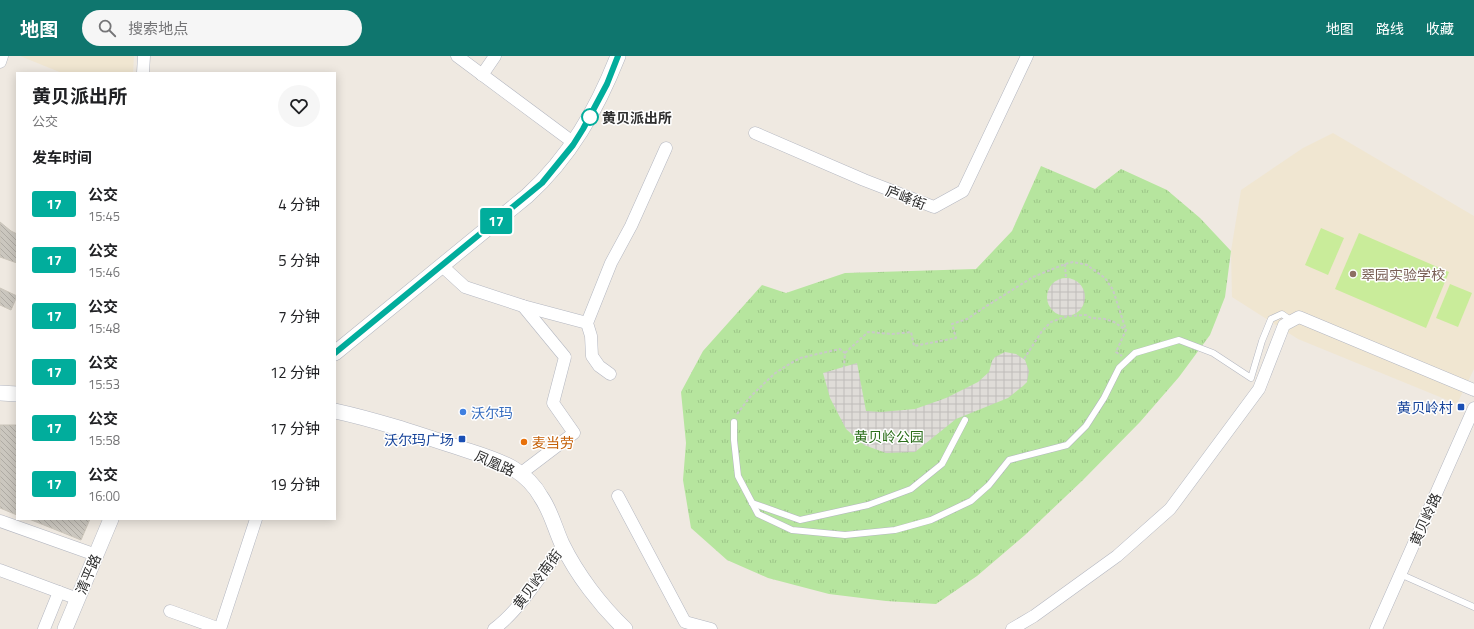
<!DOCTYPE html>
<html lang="zh">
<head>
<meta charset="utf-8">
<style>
	:root { --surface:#fff; --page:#f6f6f6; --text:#202124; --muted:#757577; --accent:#0f766e }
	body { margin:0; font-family:"Titillium Web","Noto Sans SC",sans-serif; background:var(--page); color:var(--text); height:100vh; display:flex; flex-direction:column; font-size:15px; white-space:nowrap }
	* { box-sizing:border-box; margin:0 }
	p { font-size:13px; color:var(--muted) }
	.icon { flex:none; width:22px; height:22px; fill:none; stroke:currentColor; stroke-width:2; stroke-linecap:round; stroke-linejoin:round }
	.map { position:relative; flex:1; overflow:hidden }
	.sheet { position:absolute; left:16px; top:16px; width:320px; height:448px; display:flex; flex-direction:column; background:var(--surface); border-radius:0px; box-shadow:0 2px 10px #0003 }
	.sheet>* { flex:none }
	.badge { padding:0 8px; border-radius:3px; font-size:14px; line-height:26px }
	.map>.badge { position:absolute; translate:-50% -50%; box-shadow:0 0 0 2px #fff }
	h2 { padding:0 16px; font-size:15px; line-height:36px }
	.round { display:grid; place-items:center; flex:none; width:42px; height:42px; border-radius:21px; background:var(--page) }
	.overview { display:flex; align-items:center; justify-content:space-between; height:68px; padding:0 16px }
	h1 { font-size:19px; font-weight:700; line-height:30px }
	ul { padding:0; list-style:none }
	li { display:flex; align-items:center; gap:12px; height:56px; padding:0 16px }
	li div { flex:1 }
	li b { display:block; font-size:15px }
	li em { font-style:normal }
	li .badge { min-width:44px; font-weight:700; text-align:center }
	header { display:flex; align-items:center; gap:24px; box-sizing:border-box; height:56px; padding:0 20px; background:var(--accent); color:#fff }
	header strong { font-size:19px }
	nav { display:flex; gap:22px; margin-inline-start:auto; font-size:14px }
	.search { width:280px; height:36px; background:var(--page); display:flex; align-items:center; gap:10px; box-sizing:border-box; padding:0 14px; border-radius:22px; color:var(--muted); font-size:15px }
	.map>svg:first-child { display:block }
	.education { fill:#f0e6d1 }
	.grass { fill:url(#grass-tufts) }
	.pitch { fill:#c9ec9a }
	.plaza { fill:url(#plaza-grid) }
	.building { fill:url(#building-back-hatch); stroke:#cbc5ba }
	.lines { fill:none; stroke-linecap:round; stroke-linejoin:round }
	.service-casing { stroke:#b4b7c1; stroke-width:7 }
	.minor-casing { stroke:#b4b7c1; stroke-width:13 }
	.tertiary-casing { stroke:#b4b7c1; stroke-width:16 }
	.path { stroke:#c9c9c9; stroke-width:2; stroke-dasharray:3 2; stroke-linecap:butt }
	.service { stroke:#fff; stroke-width:6 }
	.minor { stroke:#fff; stroke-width:12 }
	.tertiary { stroke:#fff; stroke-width:15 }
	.line-casing { stroke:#fff; stroke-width:9 }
	.line { stroke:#01ad9c; stroke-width:6 }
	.stop-dot { fill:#fff; stroke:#01ad9c; stroke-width:2 }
	.education-dot { fill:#8d6e63; stroke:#fff; stroke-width:1.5 }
	.transit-dot { fill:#1a4fb4; stroke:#fff; stroke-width:1.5 }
	.shop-dot { fill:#3f7fe0; stroke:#fff; stroke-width:1.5 }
	.food-dot { fill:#e8710a; stroke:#fff; stroke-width:1.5 }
	.labels { text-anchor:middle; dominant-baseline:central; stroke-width:3; stroke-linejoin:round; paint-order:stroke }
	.stop-label { font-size:14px; font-weight:bold; fill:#2e2e2e; stroke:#fff; text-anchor:start }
	.street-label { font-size:14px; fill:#2e2e2e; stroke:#fff }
	.education-label { font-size:14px; fill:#785e54; stroke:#fff; text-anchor:start }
	.transit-label { font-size:14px; fill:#164399; stroke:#fff; text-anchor:end }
	.shop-label { font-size:14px; fill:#366cbe; stroke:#fff; text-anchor:start }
	.park-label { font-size:14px; fill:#2c6e1b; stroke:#fff }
	.food-label { font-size:14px; fill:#c56008; stroke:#fff; text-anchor:start }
</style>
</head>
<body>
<header>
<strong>地图</strong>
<div class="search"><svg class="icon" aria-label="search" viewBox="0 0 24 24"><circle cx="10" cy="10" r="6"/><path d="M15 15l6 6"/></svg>搜索地点</div>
<nav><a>地图</a><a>路线</a><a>收藏</a></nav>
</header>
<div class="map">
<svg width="1474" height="573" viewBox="0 0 1474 573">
	<defs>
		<pattern id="grass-tufts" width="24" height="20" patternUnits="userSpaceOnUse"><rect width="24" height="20" fill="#b6e59e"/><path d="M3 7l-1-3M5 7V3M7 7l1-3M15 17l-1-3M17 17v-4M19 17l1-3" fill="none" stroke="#9dc588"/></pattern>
		<pattern id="plaza-grid" width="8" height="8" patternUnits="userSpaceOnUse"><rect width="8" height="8" fill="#dfdcd8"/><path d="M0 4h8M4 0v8" fill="none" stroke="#c0bdba"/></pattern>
		<pattern id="building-back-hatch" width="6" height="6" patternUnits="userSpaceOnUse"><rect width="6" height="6" fill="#cbc7bf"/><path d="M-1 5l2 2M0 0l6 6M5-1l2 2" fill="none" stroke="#afaba4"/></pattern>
	</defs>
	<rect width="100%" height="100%" fill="#efe9e1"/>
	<!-- education -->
	<g class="education">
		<path d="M20,0h114l-1,17h-71z"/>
		<path d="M1333,77l141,83v153l-17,35 -159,-65 -66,-42 -1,-46 10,-61 62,-42z"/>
	</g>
	<!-- grass -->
	<path class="grass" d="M1041,110l54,23 26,-20 46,21 33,28 31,33 -6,46 -15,38 -31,42 -39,45 -57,58 -58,55 -48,41 -41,28 -50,-3 -57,-7 -61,-16 -41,-18 -36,-32 -8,-48 3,-37 -5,-51 22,-41 59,-66 24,8 59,-20 131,-4 36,-38z"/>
	<!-- pitch -->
	<g class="pitch">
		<path d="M1321,172l23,10 -16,37 -23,-10z"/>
		<path d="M1359,177l90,39 -23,56 -91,-39z"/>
		<path d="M1450,228l22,9 -14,34 -22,-9z"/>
	</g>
	<!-- plaza -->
	<g class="plaza">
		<circle cx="1066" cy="241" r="19"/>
		<path d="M1005,296l11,2 9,6 4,11 -2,11 -4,4 -15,12 -52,21 -41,33 -29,1 -22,-8 -18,-16 -16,-31 -7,-25 34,-10 9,48 15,1 34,-3 31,-11 32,-16 11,-10 3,-11 3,-4z"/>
	</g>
	<!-- building -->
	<g class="building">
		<path d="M0,166l11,9 6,3v29l-17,-6z"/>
		<path d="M0,232l17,8 -6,14 -11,-5z"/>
		<path d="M0,369h17v90l-17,-7z"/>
		<path d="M29,463h61l-9,21z"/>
	</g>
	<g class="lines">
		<!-- service casing -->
		<g class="service-casing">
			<g id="service">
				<path d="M734,366v18l4,36 20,38 34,16 53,5 50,-5 36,-10 40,-19 18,-16 20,-25 58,-15 19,-19 18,-28 15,-30 16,-15 44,-13 34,13 38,25 11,-37 9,-22 11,-5 10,7"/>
				<path d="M752,447l48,17 68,-15 43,-16 31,-25 23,-44"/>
				<path d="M1400,518l74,33"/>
			</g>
		</g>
		<!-- minor casing -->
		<g class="minor-casing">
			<g id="minor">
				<path d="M457,0l117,87"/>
				<path d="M0,6l2,-6"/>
				<path d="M143,17l1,-17"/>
				<path d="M482,19l13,-19"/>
				<path d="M755,77l109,47 70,27 29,-16 64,-135"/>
				<path d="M441,209l24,22 58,19 64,17"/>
				<path d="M610,318l-11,-8 -7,-10 -1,-20 -4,-13 24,-60 20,-37 35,-78"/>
				<path d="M520,418l54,-41 -21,-30 12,-46 -42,-51"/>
				<path d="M618,440l67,126 26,7"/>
				<path d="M0,465l96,34"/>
				<path d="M0,514l78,29"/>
				<path d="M170,555l50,18"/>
				<path d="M44,573l15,-37"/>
				<path d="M220,573l36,-110"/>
				<path d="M494,573c26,-19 49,-57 69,-84"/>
				<path d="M1012,573l22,-13 83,-60 53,-47 89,-120 25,-64 15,-8 175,73"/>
				<path d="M1376,573l98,-221"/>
			</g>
		</g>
		<!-- tertiary casing -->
		<g class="tertiary-casing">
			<g id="tertiary">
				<path d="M335,297l192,-157c43,-39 70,-87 91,-140"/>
				<path d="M0,337l17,1"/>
				<path d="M335,355c41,9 80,22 119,35 20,7 42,12 60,23 11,7 21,17 27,28 10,14 14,32 21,47 15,31 39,62 63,85"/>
				<path d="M65,573l46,-110"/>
			</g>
		</g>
		<!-- path -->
		<g class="path">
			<path d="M1065,208l1,15"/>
			<path d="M845,297l23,-21 24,2 19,-2 3,14 42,-8 -4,-14 15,-5 18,-12 48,-30 32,-13 8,-2 14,3 18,13 8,12 13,40"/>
			<path d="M1024,303l18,-28 9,-9 17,-6 18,-1 5,3 14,1 9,3 12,8 -10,22 6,4"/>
			<path d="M737,358l13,-17 24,-23 12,-8 14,-8 40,-9 5,4 -1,14"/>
		</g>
		<!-- service -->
		<use href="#service" class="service"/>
		<!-- minor -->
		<use href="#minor" class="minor"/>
		<!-- tertiary -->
		<use href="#tertiary" class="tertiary"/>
	</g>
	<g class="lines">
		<!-- line casing -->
		<g class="line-casing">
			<path id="line" d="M335,297l207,-170 31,-38 10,-16 24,-45 11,-28"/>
		</g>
		<!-- line -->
		<use href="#line" class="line"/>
	</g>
	<!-- markers -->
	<circle class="stop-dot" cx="590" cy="61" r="8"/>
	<circle class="education-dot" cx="1353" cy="218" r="4"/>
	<g class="transit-dot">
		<rect x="1457" y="347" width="8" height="8" rx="2"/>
		<rect x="458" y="379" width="8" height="8" rx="2"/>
	</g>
	<circle class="shop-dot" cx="463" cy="356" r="4"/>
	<circle class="food-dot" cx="524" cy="386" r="4"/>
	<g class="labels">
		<!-- stop labels -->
		<g class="stop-label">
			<text x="602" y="61">黄贝派出所</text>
		</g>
		<!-- street labels -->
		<g class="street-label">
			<text transform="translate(906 141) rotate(21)">庐峰街</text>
			<text transform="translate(495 407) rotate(24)">凤凰路</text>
			<text transform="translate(1425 463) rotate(-66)">黄贝岭路</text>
			<text transform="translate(88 518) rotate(-67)">清平路</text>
			<text transform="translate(537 523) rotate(-53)">黄贝岭南街</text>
		</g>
		<!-- education labels -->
		<g class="education-label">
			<text x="1361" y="218">翠园实验学校</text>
		</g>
		<!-- transit labels -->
		<g class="transit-label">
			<text x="1453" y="351">黄贝岭村</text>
			<text x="454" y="383">沃尔玛广场</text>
		</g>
		<!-- shop labels -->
		<g class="shop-label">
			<text x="471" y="356">沃尔玛</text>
		</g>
		<!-- park labels -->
		<g class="park-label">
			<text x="889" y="380">黄贝岭公园</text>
		</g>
		<!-- food labels -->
		<g class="food-label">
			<text x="532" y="386">麦当劳</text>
		</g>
	</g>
</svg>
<b class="badge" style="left:496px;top:165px;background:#01ad9c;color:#fff">17</b>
<section class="sheet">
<div class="overview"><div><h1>黄贝派出所</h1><p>公交</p></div><a class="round"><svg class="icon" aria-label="heart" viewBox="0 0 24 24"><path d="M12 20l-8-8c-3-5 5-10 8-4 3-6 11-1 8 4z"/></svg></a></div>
<h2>发车时间</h2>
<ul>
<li><span class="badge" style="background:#01ad9c;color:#fff">17</span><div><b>公交</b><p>15:45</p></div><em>4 分钟</em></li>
<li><span class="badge" style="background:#01ad9c;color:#fff">17</span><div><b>公交</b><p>15:46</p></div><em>5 分钟</em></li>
<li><span class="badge" style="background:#01ad9c;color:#fff">17</span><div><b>公交</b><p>15:48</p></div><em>7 分钟</em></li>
<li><span class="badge" style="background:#01ad9c;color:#fff">17</span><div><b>公交</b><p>15:53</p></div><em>12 分钟</em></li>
<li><span class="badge" style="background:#01ad9c;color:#fff">17</span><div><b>公交</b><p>15:58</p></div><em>17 分钟</em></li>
<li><span class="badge" style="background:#01ad9c;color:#fff">17</span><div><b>公交</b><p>16:00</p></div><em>19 分钟</em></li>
</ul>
</section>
</div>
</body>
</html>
